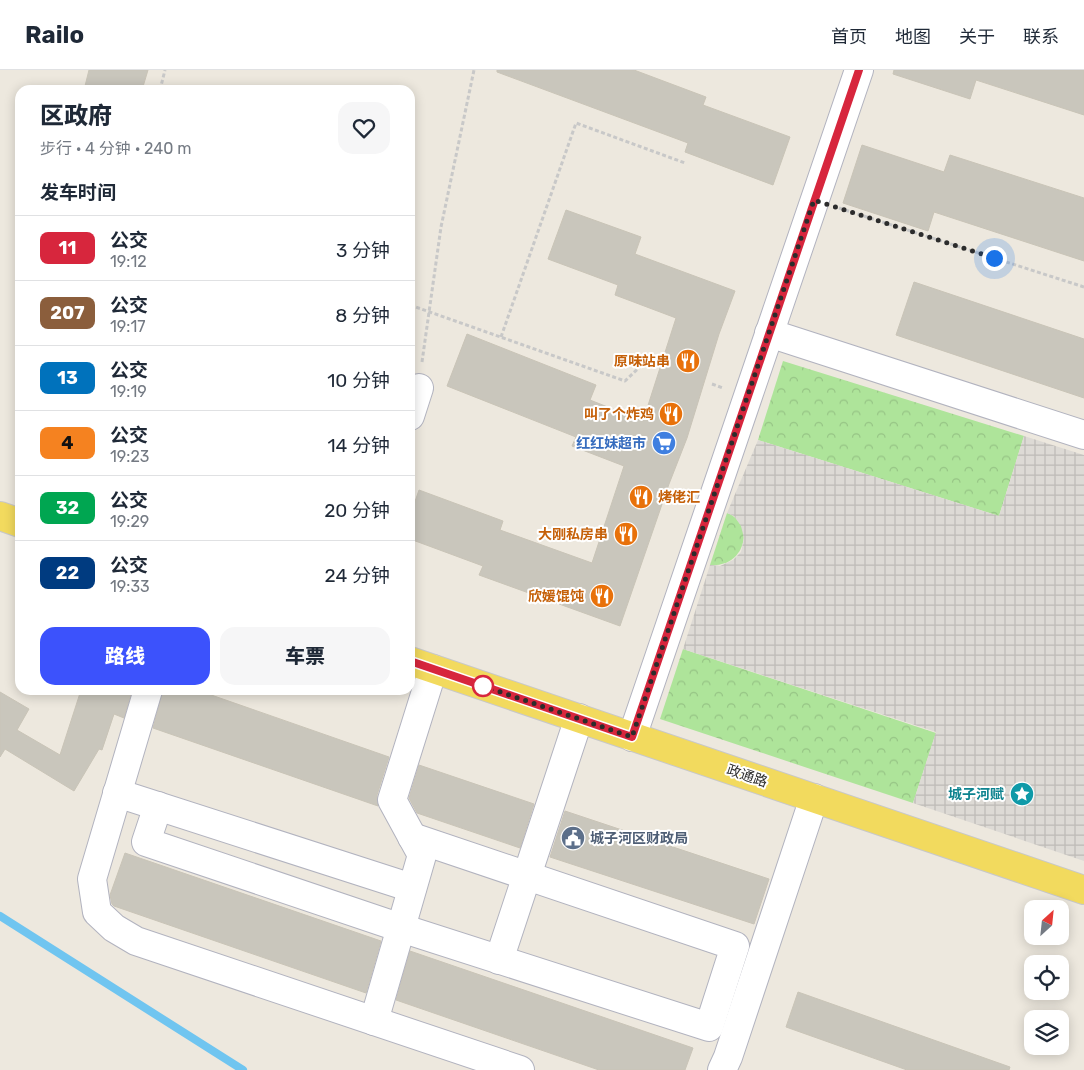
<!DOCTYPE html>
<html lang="zh">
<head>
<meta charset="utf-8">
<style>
	:root { --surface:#fff; --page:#f6f6f7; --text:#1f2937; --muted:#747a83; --line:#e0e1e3; --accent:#3c52fc }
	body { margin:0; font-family:Rubik,"Noto Sans SC",sans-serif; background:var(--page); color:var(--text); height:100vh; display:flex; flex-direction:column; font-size:19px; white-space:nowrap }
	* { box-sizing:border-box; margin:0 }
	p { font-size:16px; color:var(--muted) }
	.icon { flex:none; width:28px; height:28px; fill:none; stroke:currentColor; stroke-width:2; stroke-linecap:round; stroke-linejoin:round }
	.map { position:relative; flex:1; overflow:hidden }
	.drawer { position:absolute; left:15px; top:15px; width:400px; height:610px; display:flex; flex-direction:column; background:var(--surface); border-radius:15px; box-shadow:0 2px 12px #0003 }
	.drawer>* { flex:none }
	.badge { padding:0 10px; border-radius:8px; font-size:18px; line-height:32px }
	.needle { width:32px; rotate:27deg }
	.tools { position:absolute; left:1024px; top:830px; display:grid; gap:10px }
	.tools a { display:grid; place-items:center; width:45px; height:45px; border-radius:10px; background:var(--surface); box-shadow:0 2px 12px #0003; font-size:25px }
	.you { position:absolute; width:25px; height:25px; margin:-12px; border:4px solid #fff; border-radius:50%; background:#1a73e8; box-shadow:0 0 0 8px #1a73e833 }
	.map>.badge { position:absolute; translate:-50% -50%; box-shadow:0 0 0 2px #fff }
	h2 { padding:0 25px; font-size:19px; line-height:45px }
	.round { display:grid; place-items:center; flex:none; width:52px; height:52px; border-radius:15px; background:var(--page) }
	.headline { display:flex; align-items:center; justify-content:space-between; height:85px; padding:0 25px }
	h1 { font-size:24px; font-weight:800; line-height:38px }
	.button { display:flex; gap:10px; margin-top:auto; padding:10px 25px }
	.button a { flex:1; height:58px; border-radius:15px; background:var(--accent); color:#fff; font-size:20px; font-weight:800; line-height:58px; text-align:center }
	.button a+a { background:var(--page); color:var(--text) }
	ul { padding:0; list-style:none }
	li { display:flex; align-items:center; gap:15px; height:65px; padding:0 25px; border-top:1px solid var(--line) }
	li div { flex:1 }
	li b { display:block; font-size:19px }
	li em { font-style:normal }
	li .badge { min-width:55px; font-weight:700; text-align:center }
	header { display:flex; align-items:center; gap:30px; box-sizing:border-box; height:70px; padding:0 25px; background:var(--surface); border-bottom:1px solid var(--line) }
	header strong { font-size:24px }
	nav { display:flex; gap:28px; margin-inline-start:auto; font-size:18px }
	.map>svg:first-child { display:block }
	.forest { fill:url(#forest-crowns) }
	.plaza { fill:url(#plaza-grid) }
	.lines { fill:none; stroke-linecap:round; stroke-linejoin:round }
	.stream { stroke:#70c5f0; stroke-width:8 }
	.building { fill:#c9c6bc; stroke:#c9c4b7 }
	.minor-casing { stroke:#b2b3bf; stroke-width:30 }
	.major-casing { stroke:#c8c8c8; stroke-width:30 }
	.path { stroke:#c8c8c8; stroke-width:3; stroke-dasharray:4 2.5; stroke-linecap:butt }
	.minor { stroke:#fff; stroke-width:28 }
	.major { stroke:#f2da5e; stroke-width:28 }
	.line-casing { stroke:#fff; stroke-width:11 }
	.line { stroke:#d7263d; stroke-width:8 }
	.walk { stroke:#2c2c2c; stroke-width:5; stroke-dasharray:0 9 }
	.stop-dot { fill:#fff; stroke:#d7263d; stroke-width:2.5 }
	.labels { text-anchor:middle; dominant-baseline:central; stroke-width:4; stroke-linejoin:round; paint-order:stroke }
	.food-label { font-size:14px; font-weight:bold; fill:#c56008; stroke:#fff; text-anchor:end }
	.shop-label { font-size:14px; font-weight:bold; fill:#366cbe; stroke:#fff; text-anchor:end }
	.street-label { font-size:14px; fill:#2c2c2c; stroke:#fff }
	.culture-label { font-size:14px; font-weight:bold; fill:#0d838f; stroke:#fff; text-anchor:end }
	.service-label { font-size:14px; font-weight:bold; fill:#4e5e75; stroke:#fff; text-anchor:start }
</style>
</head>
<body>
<header>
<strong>Railo</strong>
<nav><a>首页</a><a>地图</a><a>关于</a><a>联系</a></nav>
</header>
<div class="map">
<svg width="1084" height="1000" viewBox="0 0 1084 1000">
	<defs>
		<pattern id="forest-crowns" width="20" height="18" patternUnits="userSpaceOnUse" patternTransform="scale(1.25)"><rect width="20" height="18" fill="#aee49a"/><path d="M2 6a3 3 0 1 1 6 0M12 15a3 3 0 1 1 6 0" fill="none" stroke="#96c485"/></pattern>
		<pattern id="plaza-grid" width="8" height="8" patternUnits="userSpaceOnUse" patternTransform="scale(1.25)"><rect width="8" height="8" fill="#dddad5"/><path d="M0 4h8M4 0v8" fill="none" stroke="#bebbb7"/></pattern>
	</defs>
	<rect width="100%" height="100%" fill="#ede8de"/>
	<!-- forest -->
	<g class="forest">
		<path d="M783,291l241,75 -25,80 -241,-76z"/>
		<path d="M727,443c29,11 18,55 -17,52z"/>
		<path d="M683,579l253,84 -23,70 -253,-84z"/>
	</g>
	<!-- plaza -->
	<path class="plaza" d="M1024,366l60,19v406l-171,-58 23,-71 -253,-83 27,-84 10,1 13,-6 8,-8 3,-14 -3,-12 -7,-10 -7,-3 31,-73 241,76z"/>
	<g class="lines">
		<!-- stream -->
		<path class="stream" d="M0,846l243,154"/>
	</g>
	<!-- building -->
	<g class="building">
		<path d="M89,0h59l-6,20h-58z"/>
		<path d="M497,0h137l72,27 -3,8 87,32 -17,48 -88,-33 3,-9 -191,-71z"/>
		<path d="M894,0h190v45l-108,-35 -6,19 -77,-25z"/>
		<path d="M862,75l82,27 6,-17 134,43v63l-150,-49 -6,19 -85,-28z"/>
		<path d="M566,140l75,27 -6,17 100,37 -16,43 -32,104 -18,46 -49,142 -141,-51 4,-9 -73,-27v-23l9,-26 84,31 -3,9 92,33 32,-97 -52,-20 4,-9 -129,-51 20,-52 129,51 -6,15 53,21 33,-103 -61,-23 3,-10 -70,-26z"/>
		<path d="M914,212l170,57v59l-188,-63z"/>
		<path d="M81,620h51l-8,28 -10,-4 -12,36 -3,-1 -25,42 -69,-42 -5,8v-65l29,17 -12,21 43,25z"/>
		<path d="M163,620h34l192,67 -12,38 1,11 -225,-78z"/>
		<path d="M419,695l115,39 -14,44 -103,-35 -8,-15z"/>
		<path d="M565,741l204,68 -15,45 -204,-67z"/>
		<path d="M125,783l256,88 -15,52 -252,-87 -2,-2 -2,-9z"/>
		<path d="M410,881l283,97 -8,22h-86l-203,-70z"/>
		<path d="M798,922l212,75 -1,3h-102l-121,-43z"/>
	</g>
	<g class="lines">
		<!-- minor casing -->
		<g class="minor-casing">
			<g id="minor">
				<path d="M769,263l315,102"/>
				<path d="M410,346l9,-28"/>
				<path d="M148,620l-56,189 5,33 17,16 22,13 384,129"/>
				<path d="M632,667l227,-667"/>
				<path d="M117,723l295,95"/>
				<path d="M158,736l-12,36 255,86 308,99 26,-81 -323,-109"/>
				<path d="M499,890l80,-242"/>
				<path d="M374,951l48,-166 -30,-55 41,-131"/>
				<path d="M722,1000l6,-13 86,-259"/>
			</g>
		</g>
		<!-- major casing -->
		<g class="major-casing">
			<g id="major">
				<path d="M0,446l20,7"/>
				<path d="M410,591l674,229"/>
			</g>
		</g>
		<!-- path -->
		<g class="path">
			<path d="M160,20l5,-20"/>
			<path d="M839,138l245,79"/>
			<path d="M410,235l215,76 21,-20"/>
			<path d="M501,267l75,-214 109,40"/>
			<path d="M422,292l19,-135 33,-157"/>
			<path d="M712,314l11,4"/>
		</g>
		<!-- minor -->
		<use href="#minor" class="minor"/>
		<!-- major -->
		<use href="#major" class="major"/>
	</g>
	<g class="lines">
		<!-- line casing -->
		<g class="line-casing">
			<path id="line" d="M410,591l222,76 227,-667"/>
		</g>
		<!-- line -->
		<use href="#line" class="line"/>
		<!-- walk -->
		<path class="walk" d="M483,616l149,51 182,-537 180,58"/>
	</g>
	<!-- icons -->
	<defs>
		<g id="restaurant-disc" transform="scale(1.25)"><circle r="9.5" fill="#e8710a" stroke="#fff"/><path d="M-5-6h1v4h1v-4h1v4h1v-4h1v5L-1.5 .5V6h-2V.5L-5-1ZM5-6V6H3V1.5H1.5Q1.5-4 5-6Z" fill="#fff"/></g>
		<g id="supermarket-disc" transform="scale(1.25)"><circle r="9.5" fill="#3f7fe0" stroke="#fff"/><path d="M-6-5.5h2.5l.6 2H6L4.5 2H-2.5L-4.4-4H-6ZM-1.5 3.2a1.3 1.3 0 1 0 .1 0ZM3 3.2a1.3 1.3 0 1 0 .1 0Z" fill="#fff"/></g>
		<g id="sight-disc" transform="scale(1.25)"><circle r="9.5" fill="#0f9aa8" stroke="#fff"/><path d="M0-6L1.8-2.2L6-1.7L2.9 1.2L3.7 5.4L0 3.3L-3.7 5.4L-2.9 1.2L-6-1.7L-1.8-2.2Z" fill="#fff"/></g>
		<g id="civic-disc" transform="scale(1.25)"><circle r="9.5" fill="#5c6f8a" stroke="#fff"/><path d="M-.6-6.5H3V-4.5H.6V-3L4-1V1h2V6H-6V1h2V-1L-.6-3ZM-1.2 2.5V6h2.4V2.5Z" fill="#fff"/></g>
	</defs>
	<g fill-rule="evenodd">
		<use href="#restaurant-disc" x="688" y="291"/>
		<use href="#restaurant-disc" x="671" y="344"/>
		<use href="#supermarket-disc" x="664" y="373"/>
		<use href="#restaurant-disc" x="641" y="427"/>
		<use href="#restaurant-disc" x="626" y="464"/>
		<use href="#restaurant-disc" x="602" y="526"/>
		<use href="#sight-disc" x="1022" y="724"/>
		<use href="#civic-disc" x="573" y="768"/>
	</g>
	<!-- markers -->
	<circle class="stop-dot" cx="483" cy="616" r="10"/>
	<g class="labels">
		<!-- food labels -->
		<g class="food-label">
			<text x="670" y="291">原味站串</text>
			<text x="654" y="344">叫了个炸鸡</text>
			<text x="658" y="427" text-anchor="start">烤佬汇</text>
			<text x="608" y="464">大刚私房串</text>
			<text x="584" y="526">欣媛馄饨</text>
		</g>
		<!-- shop labels -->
		<g class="shop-label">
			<text x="646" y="373">红红妹超市</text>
		</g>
		<!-- street labels -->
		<g class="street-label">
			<text transform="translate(747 706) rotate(19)">政通路</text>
		</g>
		<!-- culture labels -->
		<g class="culture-label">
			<text x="1004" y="724">城子河赋</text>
		</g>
		<!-- service labels -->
		<g class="service-label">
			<text x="590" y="768">城子河区财政局</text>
		</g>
	</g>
</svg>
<div class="tools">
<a><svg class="needle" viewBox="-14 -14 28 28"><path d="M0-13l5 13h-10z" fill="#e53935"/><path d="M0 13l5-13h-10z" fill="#747a83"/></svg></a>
<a><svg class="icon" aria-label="locate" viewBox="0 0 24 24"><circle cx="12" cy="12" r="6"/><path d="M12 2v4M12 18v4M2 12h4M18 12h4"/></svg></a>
<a><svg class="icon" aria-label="layers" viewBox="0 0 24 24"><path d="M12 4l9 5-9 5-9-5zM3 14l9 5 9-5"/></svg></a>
</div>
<div class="you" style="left:994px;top:188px"></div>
<section class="drawer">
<div class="headline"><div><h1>区政府</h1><p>步行 · 4 分钟 · 240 m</p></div><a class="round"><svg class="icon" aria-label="heart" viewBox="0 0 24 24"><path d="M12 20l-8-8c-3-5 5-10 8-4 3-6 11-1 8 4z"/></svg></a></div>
<h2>发车时间</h2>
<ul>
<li><span class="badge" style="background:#d7263d;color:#fff">11</span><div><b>公交</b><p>19:12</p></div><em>3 分钟</em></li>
<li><span class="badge" style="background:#8b5e3c;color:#fff">207</span><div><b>公交</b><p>19:17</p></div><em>8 分钟</em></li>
<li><span class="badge" style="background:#0072bc;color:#fff">13</span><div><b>公交</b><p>19:19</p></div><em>10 分钟</em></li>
<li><span class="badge" style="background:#f58220;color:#111">4</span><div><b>公交</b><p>19:23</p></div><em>14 分钟</em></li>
<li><span class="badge" style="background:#00a651;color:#fff">32</span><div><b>公交</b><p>19:29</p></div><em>20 分钟</em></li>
<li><span class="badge" style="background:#003b80;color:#fff">22</span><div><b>公交</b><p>19:33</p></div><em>24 分钟</em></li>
</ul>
<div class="button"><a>路线</a><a>车票</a></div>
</section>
</div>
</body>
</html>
